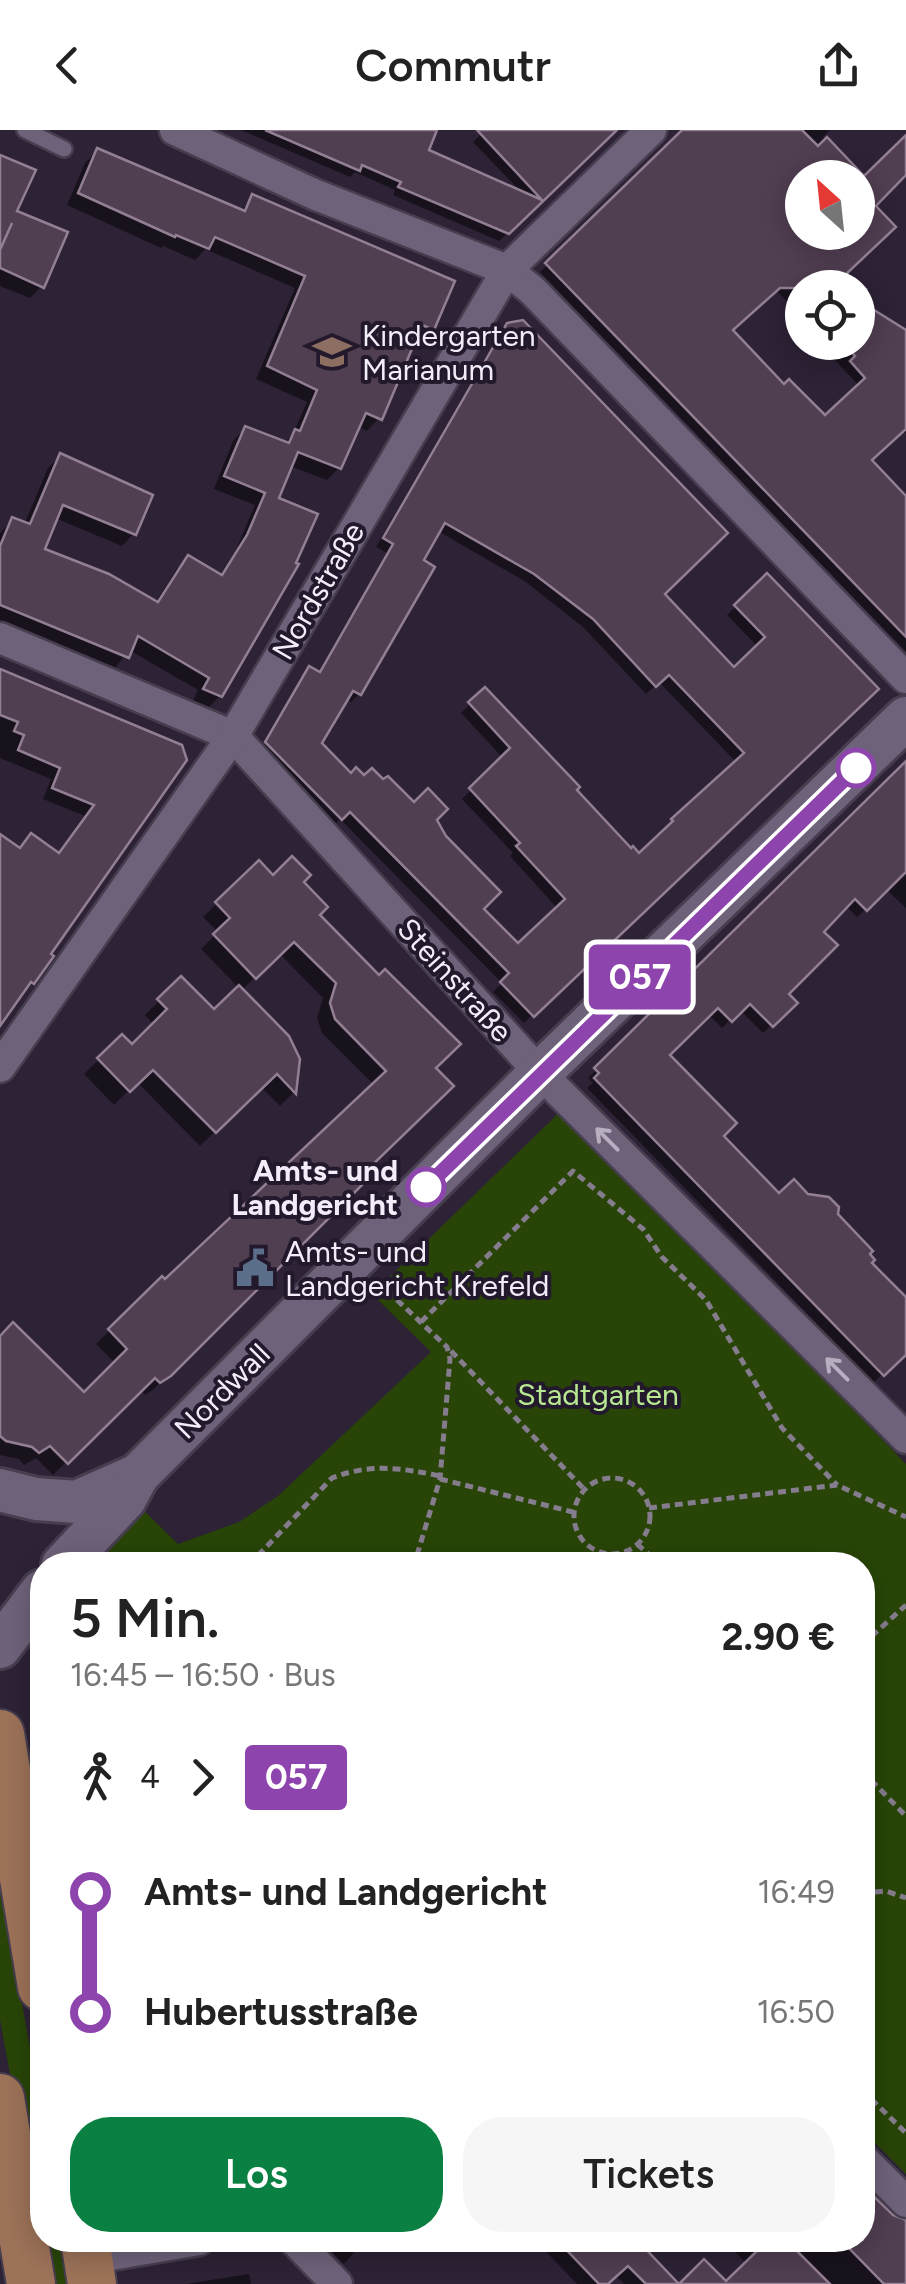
<!DOCTYPE html>
<html lang="de">
<head>
<meta charset="utf-8">
<style>
	:root { --surface:#fff; --page:#f6f6f6; --text:#222; --muted:#767676; --accent:#0b8043 }
	body { margin:0; font-family:Figtree,sans-serif; background:var(--page); color:var(--text); height:100vh; display:flex; flex-direction:column; font-size:38px; white-space:nowrap }
	* { box-sizing:border-box; margin:0 }
	p { font-size:32px; color:var(--muted) }
	.icon { flex:none; width:55px; height:55px; fill:none; stroke:currentColor; stroke-width:2; stroke-linecap:round; stroke-linejoin:round }
	.map { position:relative; flex:1; overflow:hidden }
	.drawer { position:absolute; left:30px; top:1422px; width:845px; height:700px; display:flex; flex-direction:column; background:var(--surface); border-radius:40px; box-shadow:0 5px 25px #0003 }
	.drawer>* { flex:none }
	.badge { padding:0 20px; border-radius:8px; font-size:35px; line-height:65px }
	.needle { width:65px; rotate:333deg }
	.tools { position:absolute; left:785px; top:30px; display:grid; gap:20px }
	.tools a { display:grid; place-items:center; width:90px; height:90px; border-radius:50%; background:var(--surface); box-shadow:0 5px 25px #0003; font-size:50px }
	.map>.badge { position:absolute; translate:-50% -50%; box-shadow:0 0 0 5px #fff }
	.legs { display:flex; align-items:center; gap:15px; height:110px; padding:0 40px; font-size:32px }
	.legs p { margin-inline-start:auto }
	.summary { display:flex; align-items:center; justify-content:space-between; height:170px; padding:0 40px }
	h1 { font-size:55px; font-weight:600; line-height:75px }
	.button { display:flex; gap:20px; margin-top:auto; padding:20px 40px }
	.button a { flex:1; height:115px; border-radius:40px; background:var(--accent); color:#fff; font-size:40px; font-weight:600; line-height:115px; text-align:center }
	.button a+a { background:var(--page); color:var(--text) }
	ul { padding:0 40px; list-style:none }
	li { display:flex; align-items:center; gap:35px; height:120px; font-size:38px }
	li i { display:grid; place-items:center; width:15px; height:100%; margin:0 12px; background:currentColor }
	li i::after { content:''; width:25px; height:25px; margin:-12px; border:8px solid; border-radius:50%; background:var(--surface) }
	li p { margin-inline-start:auto }
	li:first-child i { background:linear-gradient(#0000 50%,currentColor 0) }
	li:last-child i { background:linear-gradient(currentColor 50%,#0000 0) }
	header { display:flex; justify-content:space-between; align-items:center; height:130px; padding:0 40px; background:var(--surface); font-size:45px; font-weight:600 }
	.map>svg:first-child { display:block }
	.green { fill:#284507 }
	.shadow { fill:#0007; fill-rule:evenodd }
	.building { fill:#503e51; stroke:#937f94; stroke-width:2.5; fill-rule:evenodd }
	.lines { fill:none; stroke-linecap:round; stroke-linejoin:round }
	.lane-casing { stroke:#463d4e; stroke-width:20 }
	.street-casing { stroke:#463d4e; stroke-width:35 }
	.secondary-casing { stroke:#463d4e; stroke-width:48 }
	.primary-casing { stroke:#463d4e; stroke-width:52 }
	.path { stroke:#857c8d; stroke-width:5; stroke-dasharray:8 5; stroke-linecap:butt }
	.lane { stroke:#6e627a; stroke-width:15 }
	.street { stroke:#6e627a; stroke-width:30 }
	.secondary { stroke:#6e627a; stroke-width:42 }
	.primary { stroke:#9c7258; stroke-width:48 }
	.oneway { stroke:#b7aec0 }
	.line-1-casing { stroke:#fff; stroke-width:22 }
	.line-1 { stroke:#8e44ad; stroke-width:15 }
	.stop-1-dot { fill:#fff; stroke:#8e44ad; stroke-width:5 }
	.labels { text-anchor:middle; dominant-baseline:central; stroke-width:8; stroke-linejoin:round; paint-order:stroke }
	.poi-label { font-size:30px; fill:#f3edfa; stroke:#23192c; text-anchor:start }
	.street-label { font-size:30px; fill:#f3edfa; stroke:#23192c }
	.stop-label { font-size:30px; font-weight:bold; fill:#f3edfa; stroke:#23192c; text-anchor:end }
	.park-label { font-size:30px; fill:#b8e992; stroke:#23192c }
</style>
</head>
<body>
<header><svg class="icon" aria-label="back" viewBox="0 0 24 24"><path d="M15 5l-7 7 7 7"/></svg>Commutr<svg class="icon" aria-label="share" viewBox="0 0 24 24"><path d="M12 15V3M7 8l5-5 5 5M5 13v7h14v-7"/></svg></header>
<div class="map">
<svg width="906" height="2154" viewBox="0 0 906 2154">
	<rect width="100%" height="100%" fill="#2d2236"/>
	<!-- green -->
	<g class="green">
		<path d="M562,980l344,354v710l-43,-43 -1,-566h-779l59,-56 36,35 61,-22 39,-26 153,-144 -59,-58z"/>
		<path d="M0,1748l42,238v124h23l8,44h-24l-49,-264z"/>
	</g>
	<!-- shadow -->
	<g class="shadow">
		<path d="M241,0h194l-9,21 98,44 -51,-53 12,-12h129l-115,111 -106,-46 2,-5 -40,-18 -5,5z"/>
		<path d="M686,0h144l-7,7 41,42 42,-42v35l-34,34 21,21 -91,61v29l-27,-28 -45,42 54,56 41,31 34,-32 -41,-44h40v-46l10,6 -3,5 41,40v87l-4,-4 -33,31 37,39v152l-366,-380zM802,48h56v54h-56z"/>
		<path d="M97,21l143,61 13,-15 179,131 -12,12 -6,-2 -35,80 -12,13 -10,-5 -18,42 -12,12 -37,-14 -14,34 -56,196 -12,12 -15,-7 5,-11 -69,-40 -15,19 -114,-48v-88l13,-13 11,5 24,-57 12,-12 74,77 -12,13 -67,-28 -13,32 113,53 21,-33 12,-12 31,18 17,-26 19,-45 -41,-16 19,-48 12,-13 38,16 10,-10 14,-32 -51,-23 39,-91 -90,-39 -10,11 -32,-14 -2,2 -94,-43 18,-42z"/>
		<path d="M0,27l14,56 28,73 -12,12 -30,-12z"/>
		<path d="M508,195l154,269 72,76 24,-23 -31,-32 40,-38 108,112 -351,334 -31,-31 9,-9 -162,-164 -8,8 -74,-75 43,-75 9,-8 8,4 69,-120 -11,-6 123,-213zM438,401l88,51 58,46 62,66 13,-12 78,81 -98,93 -8,-5 -57,-61 -89,-100 -24,23 42,45 -41,41 51,54 -3,3 48,53 -40,38 -37,-38 -48,-89 -83,-44 -31,-32 26,-45 6,3 8,-8z"/>
		<path d="M0,542l180,75 -148,236 -32,39v-185l18,13 13,-14 27,19 27,-39 -42,-17 8,-20 -51,-21z"/>
		<path d="M906,634v144l-20,-19 -29,28 -11,-11 -25,26 -36,62 9,9 -31,30 -23,-23 -18,18 -14,-14 -41,41 53,81 59,61 28,-1 28,19 34,48 37,38v50l-32,31 -287,-294 6,-5 -5,-5z"/>
		<path d="M259,733l14,15 28,4 16,33 116,154 -71,103 4,5 -212,212 -9,6 -5,-5 -87,85 -17,-17 -12,7 -5,-6 -19,-4v-118l84,58 32,-31 -20,-20 66,-65 3,4 209,-198 -52,-52 -5,-15 6,-20 -44,-45 -38,38 57,82 -4,19 -14,14 -19,-19 -61,59 -63,-64 -23,23 -30,-31 38,-37 10,10 22,-22 -9,-10 36,-36 33,33 25,-24 -38,-39 17,-17 -15,-15z"/>
		<path d="M891,2087l15,7v60h-180l21,-20 -24,-24h139z"/>
		<path d="M320,2110h45l-21,24z"/>
		<path d="M535,2110h117l-10,9 22,35h-40l-9,-9 -10,9h-28z"/>
		<path d="M249,2144l2,10h-65z"/>
	</g>
	<!-- building -->
	<g class="building">
		<path d="M265,0h172l-8,20 113,50 -65,-70h140l-108,104 -111,-47 3,-5 -39,-17 -2,6z"/>
		<path d="M682,0h120l16,16 9,-9 37,39 42,-41v40l-30,31 20,21 -52,49 20,12h-84l-47,42 51,54 5,-5 36,36 40,-37 -15,-17 5,-5 -13,-14h16v-42l48,30v99l-34,31 34,36v141l-361,-374zM802,48h60l-4,4v50h-56z"/>
		<path d="M97,18l148,63 7,-17 203,87 -21,49 -12,-5 -40,95 -16,-7 -25,56 -43,-17 -19,46 39,16 -22,49 3,1 -77,133 -19,-8 6,-11 -71,-42 -9,22 -129,-53v-59l12,-29 18,7 30,-71 93,42 -17,40 -73,-30 -18,44 64,25 49,28 30,-47 34,20 25,-40 18,-42 -41,-17 21,-50 44,17 6,-14 5,2 17,-41 -50,-24 38,-90 -90,-39 -6,12 -33,-14 -1,2 -97,-44z"/>
		<path d="M0,25l36,15 -19,41 51,21 -24,56 -44,-20v-18l12,-27 -12,27z"/>
		<path d="M523,190l205,213 -63,61 69,73 31,-30 -31,-32 33,-32 112,116 -345,328 -34,-35 9,-9 -159,-161 -8,8 -77,-78 44,-76 11,6 73,-128 -10,-6 124,-215zM445,393l89,51 59,45 63,68 13,-12 75,78 -73,66 2,2 -34,32 -6,-7 -2,2 -54,-58 3,-3 -95,-100 -17,15 42,46 -41,40 51,55 -4,3 49,53 -47,44 -34,-34 17,-17 -55,-56 -9,-16 11,-11 -20,-21 -14,14 -26,-26 -5,3 -11,-11 -8,7 -8,-8 -5,6 -29,-30 31,-52 8,4 74,-128 -11,-7z"/>
		<path d="M0,539l182,76 5,15 -136,194 3,2 -20,28 -3,-2 -31,44v-192l20,14 11,-15 28,20 35,-48 -42,-17 8,-20 -42,-18 6,-15 -10,-4 4,-9 -18,-7z"/>
		<path d="M906,631v111l-39,39 -12,-12 -31,33 14,13 -49,49 9,9 -25,24 -23,-23 -18,18 -14,-14 -48,47 67,68 -13,13 55,57 15,-14 14,15 21,3 10,10 -1,7 35,37 -3,3 5,6 -3,3 34,34v58l-22,21 -290,-298 5,-5 -5,-5z"/>
		<path d="M292,726l19,19 -7,7 24,25 -8,8 59,60 6,-6 76,75 -25,24 18,18 -89,86 5,5 -199,199 -11,7 -5,-5 -87,86 -18,-18 -11,7 -7,-6 -26,-6 -6,-5v-100l13,-14 71,70 43,-43 -19,-20 54,-53 3,3 221,-208 -51,-52 -5,-16 6,-20 -42,-41 -38,37 -43,-45 17,-16 -15,-16 44,-42 14,15z"/>
		<path d="M181,846l33,33 25,-24 50,51 11,23 -4,35 -19,-20 -61,59 -63,-63 -23,22 -33,-34 25,-24 10,10 35,-35 -10,-10z"/>
		<path d="M862,2055l31,30 13,5v64h-22l-43,-44h21z"/>
		<path d="M557,2110h80l42,44 25,-25 22,22 31,-30 -11,-11h40l44,44h-184l-18,-18 -20,18h-9z"/>
	</g>
	<g class="lines">
		<!-- lane casing -->
		<g class="lane-casing">
			<path id="lane" d="M25,0l39,19"/>
		</g>
		<!-- street casing -->
		<g class="street-casing">
			<g id="street">
				<path d="M175,0l141,65 191,75 26,21 373,387"/>
				<path d="M0,508l233,98 307,337 366,365"/>
				<path d="M0,937l233,-331 274,-466 144,-140"/>
				<path d="M862,2028l44,44"/>
				<path d="M294,2110l43,44"/>
				<path d="M88,2129l111,-19"/>
			</g>
		</g>
		<!-- secondary casing -->
		<g class="secondary-casing">
			<g id="secondary">
				<path d="M0,1360l36,9 41,3 61,-27"/>
				<path d="M63,1435l62,-66 13,-24 402,-402 366,-355"/>
				<path d="M0,1517l42,-56"/>
			</g>
		</g>
		<!-- primary casing -->
		<g class="primary-casing">
			<g id="primary">
				<path d="M0,1604l42,253"/>
				<path d="M0,1968l31,186"/>
				<path d="M85,2110l7,44"/>
			</g>
		</g>
		<!-- path -->
		<g class="path">
			<path d="M378,1152l69,65 3,12 -10,120 -26,86"/>
			<path d="M421,1192l152,-151 70,58 19,28 44,43 76,128 55,57"/>
			<path d="M451,1221l133,138"/>
			<circle cx="612" cy="1386" r="38"/>
			<path d="M440,1349l133,33"/>
			<path d="M649,1378l188,-23 69,32"/>
			<path d="M637,1414l24,21"/>
			<path d="M249,1435l83,-87c38,-15 70,-10 108,-2"/>
			<path d="M862,1515l44,-40"/>
			<path d="M862,1641l44,45"/>
			<path d="M862,1763l24,-2 20,7"/>
			<path d="M862,1960l44,43"/>
		</g>
		<!-- lane -->
		<use href="#lane" class="lane"/>
		<!-- street -->
		<use href="#street" class="street"/>
		<!-- secondary -->
		<use href="#secondary" class="secondary"/>
		<!-- primary -->
		<use href="#primary" class="primary"/>
	</g>
	<!-- one-way arrows -->
	<defs><path id="oneway-shaft" d="M-6 0H5M1.5-3L5.5 0L1.5 3" fill="none" stroke-width="1.6" stroke-linecap="round" stroke-linejoin="round" transform="scale(2.5)"/></defs>
	<g class="oneway">
		<use href="#oneway-shaft" transform="translate(607 1009) rotate(-135)"/>
		<use href="#oneway-shaft" transform="translate(837 1239) rotate(-135)"/>
	</g>
	<g class="lines">
		<!-- line-1 casing -->
		<g class="line-1-casing">
			<path id="line-1" d="M426,1057l430,-419"/>
		</g>
		<!-- line-1 -->
		<use href="#line-1" class="line-1"/>
	</g>
	<!-- icons -->
	<defs>
		<g id="school-bare" transform="scale(3)"><path d="M0-5L7-2L0 1L-7-2ZM-4 1L0 2.5L4 1V4Q0 6-4 4Z" fill="#8d6e63" stroke="#23192c" stroke-width="2.5" paint-order="stroke"/></g>
		<g id="civic-bare" transform="scale(3)"><path d="M-.6-6.5H3V-4.5H.6V-3L4-1V1h2V6H-6V1h2V-1L-.6-3ZM-1.2 2.5V6h2.4V2.5Z" fill="#5c6f8a" stroke="#23192c" stroke-width="2.5" paint-order="stroke"/></g>
	</defs>
	<g fill-rule="evenodd">
		<use href="#school-bare" x="332" y="222"/>
		<use href="#civic-bare" x="255" y="1138"/>
	</g>
	<!-- markers -->
	<g class="stop-1-dot">
		<circle cx="856" cy="638" r="18"/>
		<circle cx="426" cy="1057" r="18"/>
	</g>
	<g class="labels">
		<!-- poi labels -->
		<g class="poi-label">
			<text x="362" y="205">Kindergarten<tspan x="362" dy="34">Marianum</tspan></text>
			<text x="285" y="1121">Amts- und<tspan x="285" dy="34">Landgericht Krefeld</tspan></text>
		</g>
		<!-- street labels -->
		<g class="street-label">
			<text transform="translate(318 461) rotate(-60)">Nordstraße</text>
			<text transform="translate(455 850) rotate(48)">Steinstraße</text>
			<text transform="translate(222 1261) rotate(-45)">Nordwall</text>
		</g>
		<!-- stop labels -->
		<g class="stop-label">
			<text x="398" y="1040">Amts- und<tspan x="398" dy="34">Landgericht</tspan></text>
		</g>
		<!-- park labels -->
		<g class="park-label">
			<text x="598" y="1264">Stadtgarten</text>
		</g>
	</g>
</svg>
<div class="tools">
<a><svg class="needle" viewBox="-14 -14 28 28"><path d="M0-13l5 13h-10z" fill="#e53935"/><path d="M0 13l5-13h-10z" fill="#767676"/></svg></a>
<a><svg class="icon" aria-label="locate" viewBox="0 0 24 24"><circle cx="12" cy="12" r="6"/><path d="M12 2v4M12 18v4M2 12h4M18 12h4"/></svg></a>
</div>
<b class="badge" style="left:640px;top:847px;background:#8e44ad;color:#fff">057</b>
<section class="drawer">
<div class="summary"><div><h1>5 Min.</h1><p>16:45 – 16:50 · Bus</p></div><b>2.90 €</b></div>
<div class="legs"><svg class="icon" aria-label="walk" viewBox="0 0 24 24"><circle cx="13" cy="4" r="2"/><path d="M13 8l-2 6 4 7M11 14l-3 7M7 12l3-4h3l4 4"/></svg>4<svg class="icon" aria-label="forward" viewBox="0 0 24 24"><path d="M9 5l7 7-7 7"/></svg><b class="badge" style="background:#8e44ad;color:#fff">057</b></div>
<ul>
<li><i style="color:#8e44ad"></i><b>Amts- und Landgericht</b><p>16:49</p></li>
<li><i style="color:#8e44ad"></i><b>Hubertusstraße</b><p>16:50</p></li>
</ul>
<div class="button"><a>Los</a><a>Tickets</a></div>
</section>
</div>
</body>
</html>
